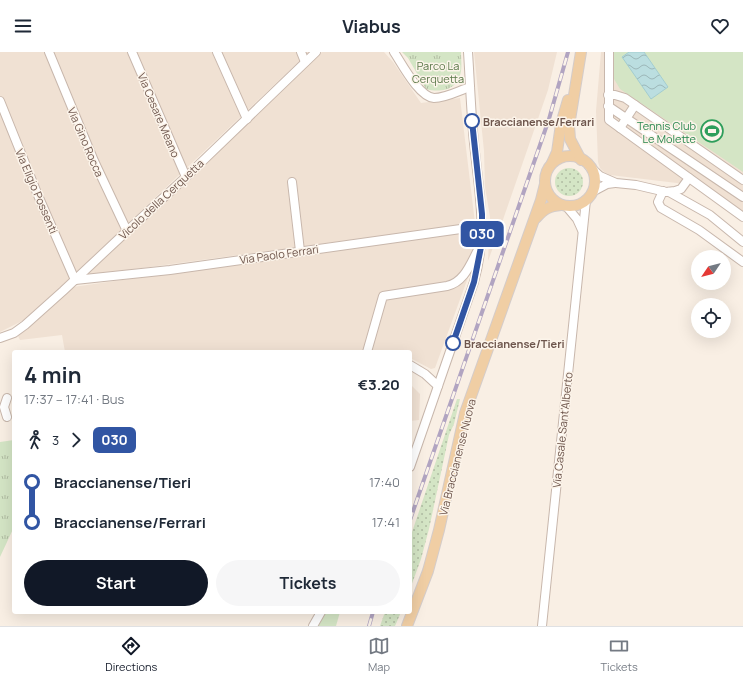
<!DOCTYPE html>
<html lang="en">
<head>
<meta charset="utf-8">
<style>
	:root { --surface:#fff; --page:#f6f6f7; --text:#1f2937; --muted:#747a83; --line:#e0e1e3; --accent:#111827 }
	body { margin:0; font-family:Manrope,sans-serif; background:var(--page); color:var(--text); height:100vh; display:flex; flex-direction:column; font-size:15px; white-space:nowrap }
	* { box-sizing:border-box; margin:0 }
	p { font-size:13px; color:var(--muted) }
	.icon { flex:none; width:22px; height:22px; fill:none; stroke:currentColor; stroke-width:2; stroke-linecap:round; stroke-linejoin:round }
	.map { position:relative; flex:1; overflow:hidden }
	.panel { position:absolute; left:12px; top:298px; width:400px; height:264px; display:flex; flex-direction:column; background:var(--surface); border-radius:4px; box-shadow:0 4px 16px #0002 }
	.panel>* { flex:none }
	.badge { padding:0 8px; border-radius:6px; font-size:14px; line-height:26px }
	.needle { width:26px; rotate:235deg }
	.buttons { position:absolute; left:691px; top:198px; display:grid; gap:8px }
	.buttons a { display:grid; place-items:center; width:40px; height:40px; border-radius:50%; background:var(--surface); box-shadow:0 4px 16px #0002; font-size:20px }
	.map>.badge { position:absolute; translate:-50% -50%; box-shadow:0 0 0 2px #fff }
	.legs { display:flex; align-items:center; gap:6px; height:44px; padding:0 12px; font-size:13px }
	.legs p { margin-inline-start:auto }
	.overview { display:flex; align-items:center; justify-content:space-between; height:68px; padding:0 12px }
	h1 { font-size:22px; font-weight:700; line-height:30px }
	.cta { display:flex; gap:8px; margin-top:auto; padding:8px 12px }
	.cta a { flex:1; height:46px; border-radius:24px; background:var(--accent); color:#fff; font-size:16px; font-weight:700; line-height:46px; text-align:center }
	.cta a+a { background:var(--page); color:var(--text) }
	ul { padding:0 12px; list-style:none }
	li { display:flex; align-items:center; gap:14px; height:40px; font-size:15px }
	li i { display:grid; place-items:center; width:6px; height:100%; margin:0 5px; background:currentColor }
	li i::after { content:''; width:10px; height:10px; margin:-5px; border:3px solid; border-radius:50%; background:var(--surface) }
	li p { margin-inline-start:auto }
	li:first-child i { background:linear-gradient(#0000 50%,currentColor 0) }
	li:last-child i { background:linear-gradient(currentColor 50%,#0000 0) }
	header { display:flex; justify-content:space-between; align-items:center; height:52px; padding:0 12px; background:var(--surface); font-size:18px; font-weight:700 }
	.tab-bar { display:flex; justify-content:space-around; align-items:center; height:56px; border-top:1px solid var(--line); background:var(--surface); font-size:11px; color:var(--muted) }
	.tab-bar a { display:grid; justify-items:center; gap:2px }
	.tab-bar .current { color:var(--accent) }
	.map>svg:first-child { display:block }
	.residential { fill:#f0e1d3 }
	.grass { fill:url(#grass-dots) }
	.park { fill:url(#park-tufts) }
	.garden { fill:#d4e5c5 }
	.water { fill:url(#water-waves); stroke:#a3cdd0 }
	.lines { fill:none; stroke-linecap:round; stroke-linejoin:round }
	.minor-casing { stroke:#c8b7ac; stroke-width:10 }
	.major-casing { stroke:#d4ccca; stroke-width:12 }
	.minor { stroke:#fff; stroke-width:8 }
	.major { stroke:#f0cea4; stroke-width:10 }
	.rail-casing { stroke:#b1a4c1; stroke-width:4 }
	.rail { stroke:#fcf4ea; stroke-width:2.5; stroke-dasharray:8; stroke-linecap:butt }
	.line-1-casing { stroke:#fff; stroke-width:9 }
	.line-1 { stroke:#3155a3; stroke-width:6 }
	.stop-1-dot { fill:#fff; stroke:#3155a3; stroke-width:2 }
	.labels { text-anchor:middle; dominant-baseline:central; stroke-width:3; stroke-linejoin:round; paint-order:stroke }
	.park-label { font-size:11px; fill:#5b794a; stroke:#fcf4ea }
	.street-label { font-size:11px; fill:#6e564d; stroke:#fcf4ea }
	.stop-label { font-size:11px; font-weight:bold; fill:#6e564d; stroke:#fcf4ea; text-anchor:start }
	.leisure-label { font-size:11px; fill:#27864d; stroke:#fcf4ea; text-anchor:end }
</style>
</head>
<body>
<header><svg class="icon" aria-label="menu" viewBox="0 0 24 24"><path d="M4 6h16M4 12h16M4 18h16"/></svg>Viabus<svg class="icon" aria-label="heart" viewBox="0 0 24 24"><path d="M12 20l-8-8c-3-5 5-10 8-4 3-6 11-1 8 4z"/></svg></header>
<div class="map">
<svg width="743" height="574" viewBox="0 0 743 574">
	<defs>
		<pattern id="grass-dots" width="8" height="8" patternUnits="userSpaceOnUse"><rect width="8" height="8" fill="#d4e5c5"/><path d="M2 2h.1M6 6h.1" fill="none" stroke="#b0bca2" stroke-width="1.8" stroke-linecap="round"/></pattern>
		<pattern id="park-tufts" width="24" height="20" patternUnits="userSpaceOnUse"><rect width="24" height="20" fill="#d4e5c5"/><path d="M3 7l-1-3M5 7V3M7 7l1-3M15 17l-1-3M17 17v-4M19 17l1-3" fill="none" stroke="#b0bca2"/></pattern>
		<pattern id="water-waves" width="16" height="10" patternUnits="userSpaceOnUse"><rect width="16" height="10" fill="#bbdee0"/><path d="M0 5q4-4 8 0t8 0" fill="none" stroke="#9cb7b8"/></pattern>
	</defs>
	<rect width="100%" height="100%" fill="#f9efe4"/>
	<!-- residential -->
	<g class="residential">
		<path d="M0,0h309l-281,266 -28,14z"/>
		<path d="M322,0h62l9,10 28,41 39,-5 15,125 -392,53z"/>
		<path d="M474,0h83l-9,38 -50,144 -10,27 2,-44 -5,-30 -1,-36z"/>
		<path d="M601,0h142v160l-52,-37 -6,9 -75,-9 -6,-3 -4,-4 -2,-6 -2,-51z"/>
		<path d="M471,178l6,5 -7,37 -35,96 -4,1 -21,-11v-6h-345l-3,-17 -42,5 -2,-4 55,-49z"/>
		<path d="M410,332l10,10 -1,26 -9,1z"/>
	</g>
	<!-- grass -->
	<g class="grass">
		<circle cx="569" cy="130" r="14"/>
		<path d="M457,347h3l-6,25 -5,11 -20,94 -8,30 -11,30v-51z"/>
		<path d="M385,560h16l-6,14h-15z"/>
	</g>
	<!-- park -->
	<g class="park">
		<path d="M402,0h59c0,6 1,14 0,19 -3,19 -20,22 -35,18l-18,-31z"/>
		<path d="M14,388v87l-14,30v-115z"/>
	</g>
	<!-- garden -->
	<g class="garden">
		<path d="M614,0h129v120l-123,-83 -6,-10z"/>
		<path d="M326,560h14l-4,14h-18z"/>
	</g>
	<!-- water -->
	<path class="water" d="M629,0h15l24,35 -17,12 -29,-42z"/>
	<g class="lines">
		<!-- minor casing -->
		<g class="minor-casing">
			<g id="minor">
				<path d="M49,0l45,109 33,70"/>
				<path d="M132,0l54,125"/>
				<path d="M217,0l30,67"/>
				<path d="M301,0l4,10"/>
				<path d="M394,0c8,12 25,45 40,46 12,0 24,-7 36,-11"/>
				<path d="M609,0v68l134,97"/>
				<path d="M608,43h7l10,3 118,82"/>
				<path d="M0,49l37,92 38,87"/>
				<path d="M608,54l135,91"/>
				<path d="M620,76l15,-23"/>
				<path d="M589,114l11,10 16,7 20,2 30,7 9,-1 6,-2 8,-11"/>
				<path d="M292,130l8,69"/>
				<path d="M663,139l-5,11 3,6 38,22 44,32"/>
				<path d="M592,140l15,-8 8,-1"/>
				<path d="M669,140l41,23 33,27"/>
				<path d="M566,154l11,13 5,11"/>
				<path d="M75,228l95,-10 312,-44"/>
				<path d="M0,286l14,-5 11,-8 38,-34 64,-60 59,-54 130,-125"/>
				<path d="M367,300l16,-56 64,-10c18,-4 24,-24 32,-38"/>
				<path d="M410,313l15,9 13,12"/>
				<path d="M7,365l-3,-10 3,-9"/>
				<path d="M410,415l64,-185c14,-49 5,-89 0,-139 -3,-30 -4,-61 -6,-91"/>
				<path d="M313,574l8,-14"/>
				<path d="M542,574l44,-426"/>
			</g>
		</g>
		<!-- major casing -->
		<g class="major-casing">
			<g id="major">
				<circle cx="570" cy="129" r="25"/>
				<path d="M581,108l-11,-21 -1,-13 12,-74"/>
				<path d="M552,111l5,-11 4,-28 7,-24"/>
				<path d="M536,166c8,-9 13,-12 25,-13"/>
				<path d="M407,574l21,-55 11,-41 26,-117 76,-213 4,-16"/>
			</g>
		</g>
		<!-- minor -->
		<use href="#minor" class="minor"/>
		<!-- major -->
		<use href="#major" class="major"/>
		<!-- rail casing -->
		<g class="rail-casing">
			<g id="rail">
				<path d="M410,468l139,-401 19,-67"/>
				<path d="M369,574l4,-14"/>
			</g>
		</g>
		<!-- rail -->
		<use href="#rail" class="rail"/>
	</g>
	<g class="lines">
		<!-- line-1 casing -->
		<g class="line-1-casing">
			<path id="line-1" d="M453,291l21,-61 8,-40v-28l-10,-93"/>
		</g>
		<!-- line-1 -->
		<use href="#line-1" class="line-1"/>
	</g>
	<!-- icons -->
	<defs>
		<g id="stadium-ring" transform="scale(1.15)"><circle r="9.5" fill="#fcf4ea" stroke="#2e9e5b" stroke-width="1.5"/><path d="M0-5a6.5 5 0 1 0 0 10a6.5 5 0 1 0 0-10ZM-3.5-1.8h7v3.6h-7Z" fill="#2e9e5b"/></g>
	</defs>
	<g fill-rule="evenodd">
		<use href="#stadium-ring" x="712" y="79"/>
	</g>
	<!-- markers -->
	<g class="stop-1-dot">
		<circle cx="472" cy="69" r="7"/>
		<circle cx="453" cy="291" r="7"/>
	</g>
	<g class="labels">
		<!-- park labels -->
		<g class="park-label">
			<text x="438" y="13">Parco La<tspan x="438" dy="13">Cerquetta</tspan></text>
		</g>
		<!-- street labels -->
		<g class="street-label">
			<text transform="translate(159 63) rotate(67)">Via Cesare Meano</text>
			<text transform="translate(86 90) rotate(67)">Via Gino Rocca</text>
			<text transform="translate(37 139) rotate(67)">Via Eligio Possenti</text>
			<text transform="translate(161 147) rotate(-43)">Vicolo della Cerquetta</text>
			<text transform="translate(279 202) rotate(-8)">Via Paolo Ferrari</text>
			<text transform="translate(562 378) rotate(-84)">Via Casale Sant'Alberto</text>
			<text transform="translate(457 405) rotate(-76)">Via Braccianense Nuova</text>
		</g>
		<!-- stop labels -->
		<g class="stop-label">
			<text x="483" y="69">Braccianense/Ferrari</text>
			<text x="464" y="291">Braccianense/Tieri</text>
		</g>
		<!-- leisure labels -->
		<g class="leisure-label">
			<text x="696" y="73">Tennis Club<tspan x="696" dy="13">Le Molette</tspan></text>
		</g>
	</g>
</svg>
<div class="buttons">
<a><svg class="needle" viewBox="-14 -14 28 28"><path d="M0-13l5 13h-10z" fill="#e53935"/><path d="M0 13l5-13h-10z" fill="#747a83"/></svg></a>
<a><svg class="icon" aria-label="locate" viewBox="0 0 24 24"><circle cx="12" cy="12" r="6"/><path d="M12 2v4M12 18v4M2 12h4M18 12h4"/></svg></a>
</div>
<b class="badge" style="left:482px;top:182px;background:#3155a3;color:#fff">030</b>
<section class="panel">
<div class="overview"><div><h1>4 min</h1><p>17:37 – 17:41 · Bus</p></div><b>€3.20</b></div>
<div class="legs"><svg class="icon" aria-label="walk" viewBox="0 0 24 24"><circle cx="13" cy="4" r="2"/><path d="M13 8l-2 6 4 7M11 14l-3 7M7 12l3-4h3l4 4"/></svg>3<svg class="icon" aria-label="forward" viewBox="0 0 24 24"><path d="M9 5l7 7-7 7"/></svg><b class="badge" style="background:#3155a3;color:#fff">030</b></div>
<ul>
<li><i style="color:#3155a3"></i><b>Braccianense/Tieri</b><p>17:40</p></li>
<li><i style="color:#3155a3"></i><b>Braccianense/Ferrari</b><p>17:41</p></li>
</ul>
<div class="cta"><a>Start</a><a>Tickets</a></div>
</section>
</div>
<nav class="tab-bar">
<a class="current"><svg class="icon" aria-label="directions" viewBox="0 0 24 24"><path d="M12 3l9 9-9 9-9-9zM9 14v-3h6M13 9l2 2-2 2"/></svg>Directions</a>
<a><svg class="icon" aria-label="map" viewBox="0 0 24 24"><path d="M3 6l6-2 6 2 6-2v14l-6 2-6-2-6 2zM9 4v14M15 6v14"/></svg>Map</a>
<a><svg class="icon" aria-label="tickets" viewBox="0 0 24 24"><path d="M3 7h18v10H3zM15 7v10"/></svg>Tickets</a>
</nav>
</body>
</html>
